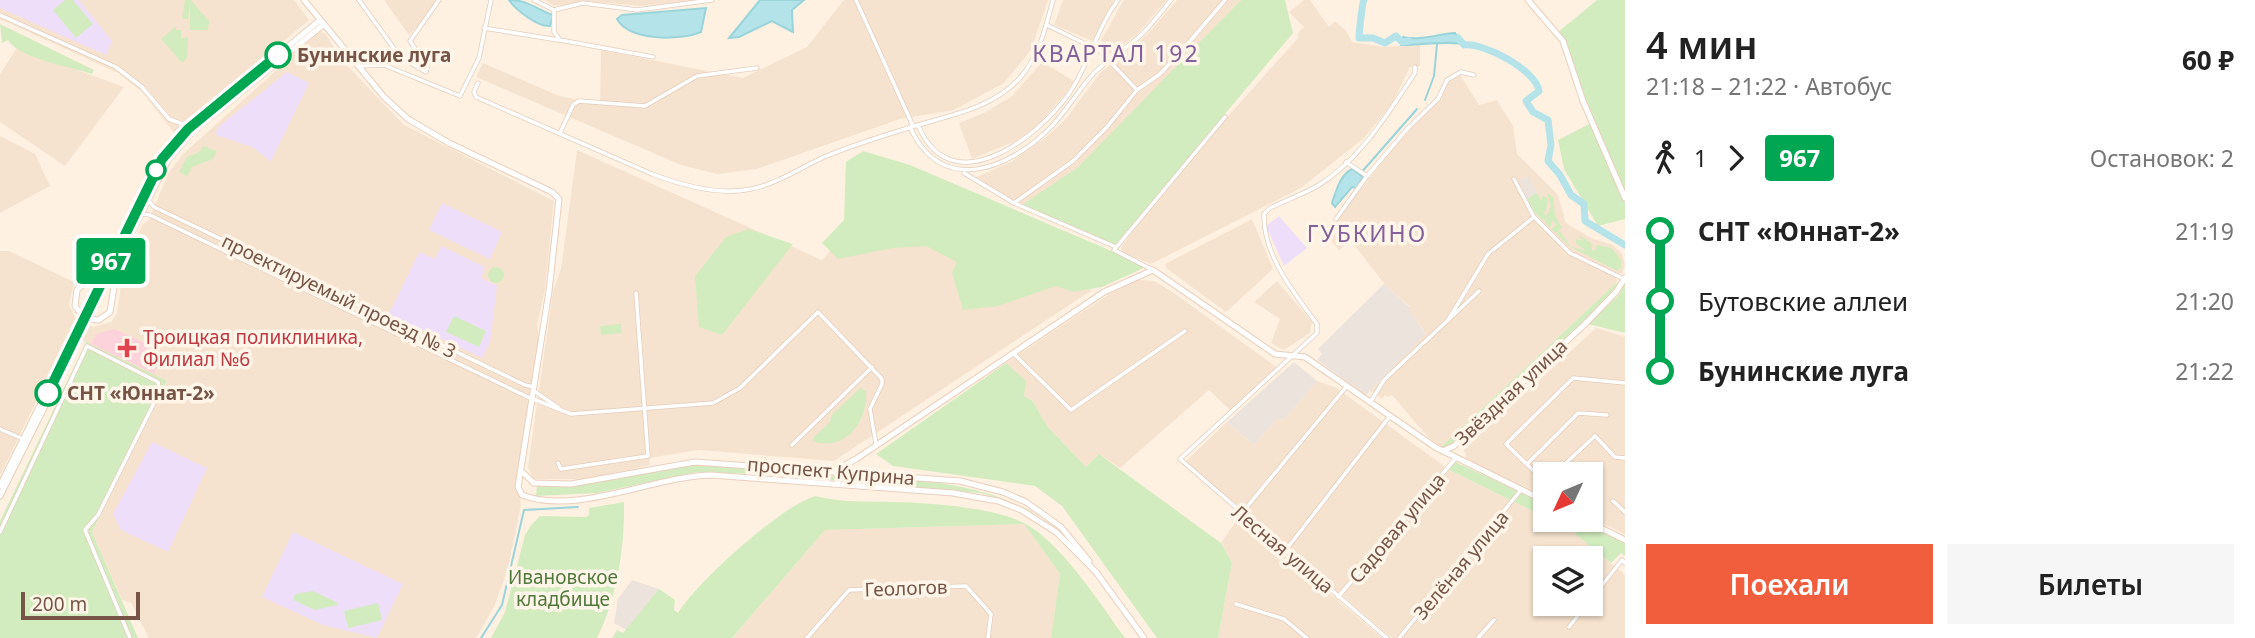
<!DOCTYPE html>
<html lang="ru">
<head>
<meta charset="utf-8">
<style>
	:root { --surface:#fff; --page:#f6f6f6; --text:#222; --muted:#767676; --accent:#f15e3d }
	body { margin:0; font-family:"Noto Sans",sans-serif; background:var(--page); color:var(--text); height:100vh; display:flex; flex-direction:column; font-size:26px; white-space:nowrap }
	* { box-sizing:border-box; margin:0 }
	p { font-size:23px; color:var(--muted) }
	.icon { flex:none; width:38px; height:38px; fill:none; stroke:currentColor; stroke-width:2; stroke-linecap:round; stroke-linejoin:round }
	.map { position:relative; flex:1; overflow:hidden }
	.panel { display:flex; flex-direction:column; background:var(--surface); width:630px }
	.panel>* { flex:none }
	.badge { padding:0 14px; border-radius:5px; font-size:24px; line-height:46px }
	.needle { width:46px; rotate:226deg }
	.tools { position:absolute; left:1533px; top:462px; display:grid; gap:14px }
	.tools a { display:grid; place-items:center; width:70px; height:70px; border-radius:0px; background:var(--surface); box-shadow:0 2px 5px #0004; font-size:35px }
	.scale { position:absolute; left:21px; bottom:18px; width:119px; box-sizing:border-box; padding-left:7px; border:4px solid #775546; border-top:0; font-size:19px; line-height:24px; white-space:nowrap; color:#775546; -webkit-text-stroke:5px #fff5e9; paint-order:stroke }
	.map>.badge { position:absolute; translate:-50% -50%; box-shadow:0 0 0 4px #fff }
	.legs { display:flex; align-items:center; gap:10px; height:77px; padding:0 21px; font-size:23px }
	.legs p { margin-inline-start:auto }
	.head { display:flex; align-items:center; justify-content:space-between; height:119px; padding:0 21px }
	h1 { font-size:38px; font-weight:600; line-height:52px }
	.button { display:flex; gap:14px; margin-top:auto; padding:14px 21px }
	.button a { flex:1; height:80px; border-radius:0px; background:var(--accent); color:#fff; font-size:28px; font-weight:600; line-height:80px; text-align:center }
	.button a+a { background:var(--page); color:var(--text) }
	ul { padding:0 21px; list-style:none }
	li { display:flex; align-items:center; gap:24px; height:70px; font-size:26px }
	li i { display:grid; place-items:center; width:10px; height:100%; margin:0 9px; background:currentColor }
	li i::after { content:''; width:18px; height:18px; margin:-9px; border:5px solid; border-radius:50%; background:var(--surface) }
	li p { margin-inline-start:auto }
	li:first-child i { background:linear-gradient(#0000 50%,currentColor 0) }
	li:last-child i { background:linear-gradient(currentColor 50%,#0000 0) }
	main { display:flex; flex:1; min-height:0 }
	.map>svg:first-child { display:block }
	.residential { fill:#f6e3cf; fill-rule:evenodd }
	.industrial { fill:#ece3dd }
	.education { fill:#efdefa }
	.medical { fill:#fcd3da }
	.green { fill:#d3ecbf }
	.water { fill:#b4e3e9; stroke:#9ad4db; stroke-width:2 }
	.lines { fill:none; stroke-linecap:round; stroke-linejoin:round }
	.stream { stroke:#9ad4db; stroke-width:2 }
	.river { stroke:#b4e3e9; stroke-width:7 }
	.street-casing { stroke:#e3cdbc; stroke-width:5 }
	.secondary-casing { stroke:#eacfbc; stroke-width:7 }
	.street { stroke:#fff; stroke-width:3.5 }
	.secondary { stroke:#fff; stroke-width:5 }
	.line-1-casing { stroke:#fff; stroke-width:16 }
	.line-1 { stroke:#00a651; stroke-width:10 }
	.stop-1-dot { fill:#fff; stroke:#00a651; stroke-width:3.5 }
	.health-dot { fill:#e0444e; stroke:#fff5e9; stroke-width:2.5 }
	.labels { text-anchor:middle; dominant-baseline:central; stroke-width:7; stroke-linejoin:round; paint-order:stroke }
	.stop-label { font-size:19px; font-weight:bold; fill:#775546; stroke:#fff5e9; text-anchor:start }
	.street-label { font-size:19px; fill:#775546; stroke:#fff5e9 }
	.health-label { font-size:19px; fill:#be3a42; stroke:#fff5e9; text-anchor:start }
	.park-label { font-size:19px; fill:#4f783b; stroke:#fff5e9 }
	.quarter-label { font-size:23px; letter-spacing:2px; fill:#85619b; stroke:#fff5e9 }
</style>
</head>
<body>
<main>
<div class="map">
<svg width="1625" height="638" viewBox="0 0 1625 638">
	<rect width="100%" height="100%" fill="#fef1e1"/>
	<!-- residential -->
	<g class="residential">
		<path d="M0,0h294l15,20 -135,113 -31,-40 -25,-20 -118,-54z"/>
		<path d="M384,0h52l-7,14 -20,21z"/>
		<path d="M545,0h155l-59,6 -53,-5 -34,5z"/>
		<path d="M844,0h204l-17,50 -27,33 -50,27 -54,9 -143,50 -40,5 -36,-9 -205,-88 7,-14 76,33 41,8 1,-54 142,28 64,-31z"/>
		<path d="M1063,0h51l-22,41 -38,-16z"/>
		<path d="M1124,0h43l-31,35 -25,19 -12,-10z"/>
		<path d="M1177,0h64l-88,93 -75,74 -24,18 -32,20 -46,-28 35,-15 34,-24 20,-18 35,-47 48,-39z"/>
		<path d="M1304,0h6l19,27 6,-6 12,11 5,10 32,5 36,-2v21l-10,1 -18,37 -28,34 -63,50 -150,76 -29,-11 -1,-5 8,-12 100,-121 70,-78 -2,-3 7,-7 -15,-15z"/>
		<path d="M319,32l6,1 18,28 61,64 150,76 -9,88 -8,36 2,11 -22,138 4,31 -14,67 -13,35 -18,31h-327l-18,-35 -9,-3 -30,-68 75,-150 -98,-48 -69,142v-225h9l65,31 -5,23 6,12 18,10 18,-5 6,-9 7,-49 19,-40 6,-4 19,-46 14,-19z"/>
		<path d="M17,48l107,39 -59,79 -65,-44v-48z"/>
		<path d="M1042,62l32,19 -9,13 -29,33 -20,14 -44,18 -13,-36 25,-10 28,-17z"/>
		<path d="M1460,75l19,30 18,-5 16,26 4,28 41,41 8,28 25,15 22,7 9,9 3,11 -3,9 -4,-1 -2,5 1,4 -176,165 -13,-10 -36,-42 -4,2 -3,-2 -3,4 -12,-8 56,-58 -19,-24 3,-2 -24,-21 -35,-45 -12,9 -10,-12 3,-12 75,-96 35,-32 3,-13z"/>
		<path d="M0,136l35,18 15,32 -50,27z"/>
		<path d="M577,150l245,110 54,-60 216,90 -258,171 -135,-11 -44,7 -6,2 1,6 -61,14h-56l-5,-12 25,-176 8,-22z"/>
		<path d="M1252,219l21,50 -47,43 -60,-44 -1,-4z"/>
		<path d="M1139,280l15,1 17,10 107,77 -47,43 -22,-21 -89,78 -21,-14 -13,13 -39,-41 -14,-25 -9,-5 -18,-33 105,-70z"/>
		<path d="M1277,281l35,41 -2,11 -26,17 -13,-7 9,-24 -26,-17z"/>
		<path d="M1596,328l29,9v197l-34,-16v-44h-46v22l-78,-36 -3,-11z"/>
		<path d="M1317,381l18,6 116,84 94,46v3l22,7 58,48v63h-233l-206,-177 41,-39 27,23 24,-27 5,3zM1545,558h46v46h-46z"/>
		<path d="M1239,517l143,121h-164l14,-75 -11,-20z"/>
		<path d="M1024,524l36,50 -9,64h-319l93,-108z"/>
	</g>
	<!-- industrial -->
	<g class="industrial">
		<path d="M1529,176l8,17 -10,5 -8,-18z"/>
		<path d="M1384,284l26,24 -2,1 18,25 -60,61 -49,-35 5,-6 -4,-5z"/>
		<path d="M1294,362l23,19 -34,40 -5,-3 -24,27 -27,-23z"/>
		<path d="M632,580l27,9 -33,41 -12,-7 4,-24z"/>
	</g>
	<!-- education -->
	<g class="education">
		<path d="M0,0h79l33,41 -6,14 -106,-47z"/>
		<path d="M287,72l22,11 -38,78 -19,-14 -36,-12 1,-7z"/>
		<path d="M442,203l60,29 -12,27 -61,-29z"/>
		<path d="M1279,216l28,32 -23,18 -18,-40z"/>
		<path d="M441,246l44,21 -4,11 16,8 -7,56 -8,16 -93,-44 30,-62 16,7z"/>
		<path d="M152,442l55,26 -39,84 -47,-22 -8,-16z"/>
		<path d="M293,532l110,52 -26,54 -54,-13 -61,-28z"/>
	</g>
	<!-- medical -->
	<path class="medical" d="M115,329l49,23 -10,22 -63,-30 5,-10z"/>
	<!-- green -->
	<g class="green">
		<path d="M65,0h8l20,24 -17,14 -23,-28z"/>
		<path d="M185,0h6l18,21 -1,9h-18v-27l-2,16h-6z"/>
		<path d="M1241,0h44l8,33 -178,212 -93,-40 56,-38z"/>
		<path d="M1597,0h28v219l-27,7 -34,-57 -6,-29 35,-18 -36,-89z"/>
		<path d="M0,24l94,46 -2,4c-21,-7 -74,-16 -84,-34l-6,3z"/>
		<path d="M176,26v4h5v8h7l-1,20 -5,5 -21,-24z"/>
		<path d="M203,146l14,5 -4,8 -21,8 -5,9 -8,-4 8,-15 12,-5z"/>
		<path d="M863,151l47,14 232,99 2,4 -42,19 -29,5 -17,-6 -58,20 -35,4 -11,-37 5,-11 -31,-16 -33,2 -55,11 -16,-16 22,-23 2,-58z"/>
		<path d="M1537,193l5,9v-6l6,2 -2,14 -4,-1 5,5 4,-10 -4,-13 6,4 2,19 7,12 -6,5 -5,-4 6,-4 -5,-5 -2,8 -5,-6 3,-6 -4,5 -14,-13 -4,-9z"/>
		<path d="M748,229l45,15 -71,91 -23,-8 -4,-51 31,-39z"/>
		<path d="M1560,231l10,15 16,5 -10,-8v-4l7,2 -5,-6 13,8 2,9 5,-7 14,3 9,12v8l-4,3 -48,-25 -12,-12z"/>
		<circle cx="496" cy="275" r="8"/>
		<path d="M1617,282c-5,21 -142,141 -168,166l-8,-1z"/>
		<path d="M1625,284v49l-37,-9 30,-28z"/>
		<path d="M454,316l32,15 -7,16 -33,-15z"/>
		<path d="M621,324l1,9 -21,2 -1,-9z"/>
		<path d="M86,342l81,39 -75,151 46,106h-138v-117z"/>
		<path d="M1006,363l20,18 -2,15 9,5 14,25 39,41 13,-13 122,89 11,20 -14,75h-61l-95,-132 -27,-20 -142,-20 -17,-12z"/>
		<path d="M860,388l6,3c2,29 -19,60 -51,51l-2,-4 17,-16 1,-6z"/>
		<path d="M1453,461l92,42v14l-94,-46 -4,-3z"/>
		<path d="M696,464l62,3 -1,7 -60,-2 -100,21 -61,3 1,-10h35z"/>
		<path d="M761,469c83,6 211,3 280,48l-29,-15 -31,-9 -221,-19z"/>
		<path d="M815,496c28,7 52,5 80,6 36,1 95,5 127,20 37,17 79,83 103,116h-74l9,-64 -36,-50 -199,6 -93,108h-120l5,-8 6,3 36,-44 16,11 -1,10 4,3c19,-31 102,-106 137,-117z"/>
		<path d="M624,502c1,45 -7,96 -27,136h-106l14,-26 20,-77 6,-10 9,-9 46,1 3,-2v-7z"/>
		<path d="M1579,520l46,22v14l-4,-3 -10,10 -36,-29z"/>
		<path d="M313,591l25,12 -1,2 -22,5 -22,-10 2,-6z"/>
		<path d="M378,603l4,17 -34,8 -4,-17z"/>
	</g>
	<!-- water -->
	<g class="water">
		<path d="M509,0c20,0 26,9 44,15l-3,11c-13,1 -35,-17 -41,-26z"/>
		<path d="M760,0h44l-12,10 1,22 -21,-11 -33,16 -10,1z"/>
		<path d="M706,8l-5,24c-21,9 -72,9 -84,-13l5,-4z"/>
		<path d="M1455,33l9,12c-5,-5 -50,0 -63,0l2,-8c18,4 34,-3 52,-4z"/>
		<path d="M1352,169l11,8 -6,11 -5,-1 -17,20 -3,-4c4,-12 8,-28 20,-34z"/>
	</g>
	<g class="lines">
		<!-- stream -->
		<g class="stream">
			<path d="M1425,100l9,-24 3,-32"/>
			<path d="M1360,174l57,-65"/>
			<path d="M481,638l21,-33 22,-95 54,-3"/>
		</g>
		<!-- river -->
		<g class="river">
			<path d="M1364,0c-2,3 -5,35 -5,38h14l12,5 11,-7 6,6 7,-1"/>
			<path d="M1458,38l6,7c19,-3 72,25 75,46l-13,10 7,11 15,8 3,25 -3,16 12,14 11,20 13,9 1,17 40,24"/>
		</g>
		<!-- street casing -->
		<g class="street-casing">
			<g id="street">
				<path d="M359,0l41,57 26,15 3,-10 -9,-6 -10,-15 29,-41"/>
				<path d="M534,0l20,10v22l6,8 93,17"/>
				<path d="M856,0l57,126"/>
				<path d="M554,10l29,-7 54,7 75,-10"/>
				<path d="M0,15l116,52 26,20 27,32 22,8"/>
				<path d="M1047,25l53,26 37,39"/>
				<path d="M484,28l74,12"/>
				<path d="M359,66l25,-1 76,31 19,-38 12,-58"/>
				<path d="M478,83l-4,9 2,5 176,77c29,11 67,22 99,15 26,-5 49,-21 73,-32 29,-12 61,-22 91,-31 38,-12 76,-17 105,-48 19,-22 26,-51 33,-78"/>
				<path d="M918,125c33,79 118,14 150,-30 21,-29 28,-66 50,-95"/>
				<path d="M910,127c31,69 98,43 140,1 17,-17 28,-38 44,-55 15,-15 34,-25 49,-40 10,-10 19,-22 28,-33"/>
				<path d="M560,133l13,-28 6,-4 66,5 52,-30 60,-8"/>
				<path d="M182,136l-4,-6h9"/>
				<path d="M1346,162l21,14"/>
				<path d="M964,173l50,30 102,44"/>
				<path d="M1514,179l20,38"/>
				<path d="M148,200l6,7 42,20 329,158 9,2"/>
				<path d="M1014,203l59,-42 34,-34 30,-37 23,-16 25,-27 40,-47"/>
				<path d="M141,214l9,1 382,184"/>
				<path d="M1336,219l31,-43 41,-48 30,-29 9,-19 14,-8 13,3"/>
				<path d="M1153,270l-39,-20 111,-133"/>
				<path d="M1448,320l40,-66 46,-37 36,36 54,26"/>
				<path d="M1014,354l57,56 114,-79"/>
				<path d="M534,391l25,17"/>
				<path d="M533,399l38,15 142,-11 27,-15 78,-76 64,67v5l-12,25 6,35"/>
				<path d="M1371,401l13,-21 95,-89"/>
				<path d="M0,429l23,10"/>
				<path d="M792,445l80,-78"/>
				<path d="M558,463l3,6 87,-13 -12,-163"/>
				<path d="M1527,464l51,-51 29,2"/>
				<path d="M1554,474l41,-38 20,21 10,1"/>
				<path d="M1545,482l-39,-38 67,-66 52,5"/>
				<path d="M1532,495l13,-12"/>
				<path d="M1613,501l12,11"/>
				<path d="M1241,514l106,-128"/>
				<path d="M0,532l87,-186 71,36 2,9 -62,124 -13,15 45,108"/>
				<path d="M1285,551l105,-135"/>
				<path d="M1338,597l117,-138"/>
				<path d="M1591,599l31,-39 3,3"/>
				<path d="M1236,604l48,15 23,19"/>
				<path d="M1569,627l18,-23"/>
				<path d="M807,638l42,-48 117,-4 25,28 -3,24"/>
				<path d="M1387,638l-207,-179 137,-126v-9c-23,-31 -54,-69 -53,-110l6,-6c16,-8 34,-14 49,-23 42,-26 69,-72 96,-112v-6"/>
				<path d="M1399,638l122,-148"/>
				<path d="M1478,638l16,-18"/>
			</g>
		</g>
		<!-- secondary casing -->
		<g class="secondary-casing">
			<g id="secondary">
				<path d="M304,0l80,97 24,22 41,24 103,49 7,7 -10,92 -31,196 4,8c54,21 132,-19 189,-20l242,18 45,8 23,9 35,22 41,41"/>
				<path d="M1528,0l35,41 20,60 42,97"/>
				<path d="M111,258l-34,32 -2,16 9,12 15,2 11,-8 8,-50"/>
				<path d="M1443,451l11,-5 131,-122 31,-32 9,-14"/>
				<path d="M824,471l18,-4 14,-8 248,-167 49,-22 122,84 30,3 130,90 110,54"/>
				<path d="M522,472l12,11 37,1 124,-22 265,19 43,11 23,10 35,25 28,34"/>
				<path d="M0,486l162,-327 26,-30 132,-109"/>
				<path d="M0,496l168,-336 24,-28 132,-108"/>
				<path d="M1585,520l40,20"/>
				<path d="M1096,572l48,66"/>
			</g>
		</g>
		<!-- street -->
		<use href="#street" class="street"/>
		<!-- secondary -->
		<use href="#secondary" class="secondary"/>
	</g>
	<g class="lines">
		<!-- line-1 casing -->
		<g class="line-1-casing">
			<path id="line-1" d="M48,393l114,-234 26,-30 90,-74"/>
		</g>
		<!-- line-1 -->
		<use href="#line-1" class="line-1"/>
	</g>
	<!-- markers -->
	<g class="stop-1-dot">
		<circle cx="278" cy="55" r="12"/>
		<circle cx="156" cy="170" r="9"/>
		<circle cx="48" cy="393" r="12"/>
	</g>
	<path class="health-dot" d="M123.5 337.5h7v7h7v7h-7v7h-7v-7h-7v-7h7z"/>
	<g class="labels">
		<!-- stop labels -->
		<g class="stop-label">
			<text x="297" y="55">Бунинские луга</text>
			<text x="67" y="393">СНТ «Юннат-2»</text>
		</g>
		<!-- street labels -->
		<g class="street-label">
			<text transform="translate(339 296) rotate(26)">проектируемый проезд № 3</text>
			<text transform="translate(1511 392) rotate(-43)">Звёздная улица</text>
			<text transform="translate(831 471) rotate(5)">проспект Куприна</text>
			<text transform="translate(1397 528) rotate(-50)">Садовая улица</text>
			<text transform="translate(1283 549) rotate(40)">Лесная улица</text>
			<text transform="translate(1461 565) rotate(-50)">Зелёная улица</text>
			<text transform="translate(906 588) rotate(-2)">Геологов</text>
		</g>
		<!-- health labels -->
		<g class="health-label">
			<text x="143" y="337">Троицкая поликлиника,<tspan x="143" dy="22">Филиал №6</tspan></text>
		</g>
		<!-- park labels -->
		<g class="park-label">
			<text x="563" y="577">Ивановское<tspan x="563" dy="22">кладбище</tspan></text>
		</g>
		<!-- quarter labels -->
		<g class="quarter-label">
			<text x="1116" y="53">КВАРТАЛ 192</text>
			<text x="1367" y="233">ГУБКИНО</text>
		</g>
	</g>
</svg>
<div class="tools">
<a><svg class="needle" viewBox="-14 -14 28 28"><path d="M0-13l5 13h-10z" fill="#e53935"/><path d="M0 13l5-13h-10z" fill="#767676"/></svg></a>
<a><svg class="icon" aria-label="layers" viewBox="0 0 24 24"><path d="M12 4l9 5-9 5-9-5zM3 14l9 5 9-5"/></svg></a>
</div>
<div class="scale">200 m</div>
<b class="badge" style="left:111px;top:261px;background:#00a651;color:#fff">967</b>
</div>
<section class="panel">
<div class="head"><div><h1>4 мин</h1><p>21:18 – 21:22 · Автобус</p></div><b>60 ₽</b></div>
<div class="legs"><svg class="icon" aria-label="walk" viewBox="0 0 24 24"><circle cx="13" cy="4" r="2"/><path d="M13 8l-2 6 4 7M11 14l-3 7M7 12l3-4h3l4 4"/></svg>1<svg class="icon" aria-label="forward" viewBox="0 0 24 24"><path d="M9 5l7 7-7 7"/></svg><b class="badge" style="background:#00a651;color:#fff">967</b><p>Остановок: 2</p></div>
<ul>
<li><i style="color:#00a651"></i><b>СНТ «Юннат-2»</b><p>21:19</p></li>
<li><i style="color:#00a651"></i><span>Бутовские аллеи</span><p>21:20</p></li>
<li><i style="color:#00a651"></i><b>Бунинские луга</b><p>21:22</p></li>
</ul>
<div class="button"><a>Поехали</a><a>Билеты</a></div>
</section>
</main>
</body>
</html>
